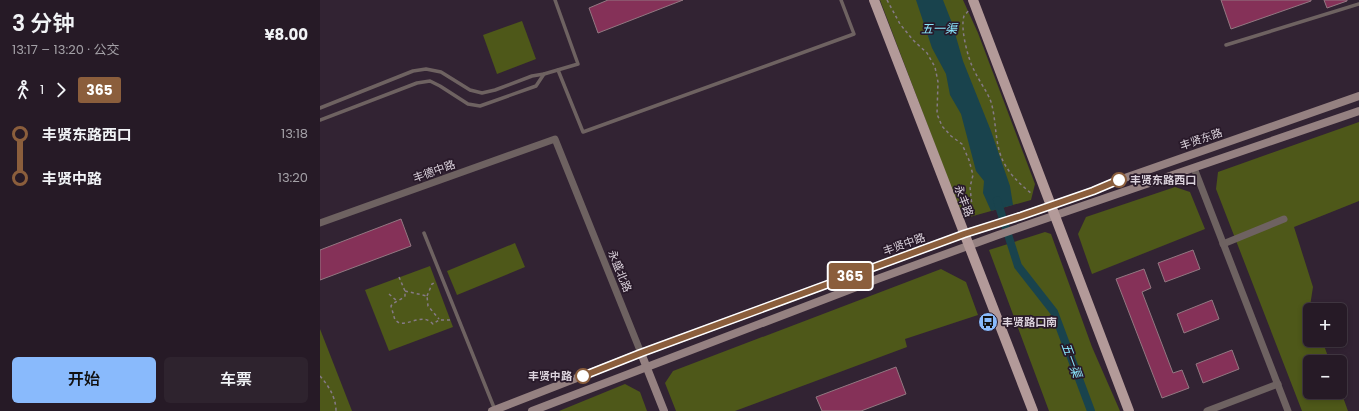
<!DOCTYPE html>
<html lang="zh">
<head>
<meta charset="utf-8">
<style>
	:root { --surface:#261a26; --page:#2e232e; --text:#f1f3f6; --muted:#a4a1a7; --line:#423843; --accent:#89bafc }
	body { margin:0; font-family:Poppins,"Noto Sans SC",sans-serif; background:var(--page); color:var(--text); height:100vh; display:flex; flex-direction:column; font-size:15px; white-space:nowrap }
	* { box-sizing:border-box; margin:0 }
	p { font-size:13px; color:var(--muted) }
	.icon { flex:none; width:22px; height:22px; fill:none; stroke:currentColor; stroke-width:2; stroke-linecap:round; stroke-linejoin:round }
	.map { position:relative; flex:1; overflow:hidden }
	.sheet { display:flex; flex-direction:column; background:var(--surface); width:320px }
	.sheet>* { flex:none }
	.badge { padding:0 8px; border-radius:3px; font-size:14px; line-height:26px }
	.buttons { position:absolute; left:983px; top:303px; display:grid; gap:8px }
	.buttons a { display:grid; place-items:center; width:44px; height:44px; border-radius:6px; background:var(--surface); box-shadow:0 2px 6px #0003,0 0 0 1px var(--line); font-size:20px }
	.map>.badge { position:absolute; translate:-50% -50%; box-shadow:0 0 0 2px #fff }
	.legs { display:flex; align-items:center; gap:6px; height:44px; padding:0 12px; font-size:13px }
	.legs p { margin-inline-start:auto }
	.overview { display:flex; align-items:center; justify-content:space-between; height:68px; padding:0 12px }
	h1 { font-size:22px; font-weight:600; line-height:30px }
	.primary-button { display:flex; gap:8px; margin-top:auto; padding:8px 12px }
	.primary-button a { flex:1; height:46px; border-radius:6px; background:var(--accent); color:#111; font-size:16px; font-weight:600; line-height:46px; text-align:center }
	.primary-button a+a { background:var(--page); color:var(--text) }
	ul { padding:0 12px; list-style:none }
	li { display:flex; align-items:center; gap:14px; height:44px; font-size:15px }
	li i { display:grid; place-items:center; width:6px; height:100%; margin:0 5px; background:currentColor }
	li i::after { content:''; width:10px; height:10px; margin:-5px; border:3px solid; border-radius:50%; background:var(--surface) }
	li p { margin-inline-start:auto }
	li:first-child i { background:linear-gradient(#0000 50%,currentColor 0) }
	li:last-child i { background:linear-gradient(currentColor 50%,#0000 0) }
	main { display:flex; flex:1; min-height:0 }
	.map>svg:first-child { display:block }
	.green { fill:#4e5819 }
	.water { fill:#19434d }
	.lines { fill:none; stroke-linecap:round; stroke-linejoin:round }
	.canal { stroke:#19434d; stroke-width:8 }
	.building { fill:#853158; stroke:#937882 }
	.path { stroke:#867a87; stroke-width:1.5; stroke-dasharray:3 3; stroke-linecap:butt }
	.lane { stroke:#6e6261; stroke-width:3.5 }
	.street { stroke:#6e6261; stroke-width:7 }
	.secondary { stroke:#958181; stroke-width:8 }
	.primary { stroke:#b39a99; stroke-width:10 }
	.line-1-casing { stroke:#fff; stroke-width:9 }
	.line-1 { stroke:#8b5e3c; stroke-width:6 }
	.stop-1-dot { fill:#fff; stroke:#8b5e3c; stroke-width:2 }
	.labels { text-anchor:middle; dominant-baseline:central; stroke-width:3.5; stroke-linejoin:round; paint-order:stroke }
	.street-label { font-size:11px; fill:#dbd2dc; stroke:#281929 }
	.stop-label { font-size:11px; font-weight:bold; fill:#dbd2dc; stroke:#281929; text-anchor:start }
	.poi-label { font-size:11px; font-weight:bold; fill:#dbd2dc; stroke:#281929; text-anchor:start }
	.water-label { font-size:12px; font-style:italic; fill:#8ae5fb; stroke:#281929 }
</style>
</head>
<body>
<main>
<section class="sheet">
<div class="overview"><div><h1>3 分钟</h1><p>13:17 – 13:20 · 公交</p></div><b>¥8.00</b></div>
<div class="legs"><svg class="icon" aria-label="walk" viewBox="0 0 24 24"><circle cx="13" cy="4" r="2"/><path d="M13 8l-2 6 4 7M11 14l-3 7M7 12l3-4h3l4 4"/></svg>1<svg class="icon" aria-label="forward" viewBox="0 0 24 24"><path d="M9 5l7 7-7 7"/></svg><b class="badge" style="background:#8b5e3c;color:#fff">365</b></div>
<ul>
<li><i style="color:#8b5e3c"></i><b>丰贤东路西口</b><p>13:18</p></li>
<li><i style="color:#8b5e3c"></i><b>丰贤中路</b><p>13:20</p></li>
</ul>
<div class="primary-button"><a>开始</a><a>车票</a></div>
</section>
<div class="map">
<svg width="1039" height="411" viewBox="0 0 1039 411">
	<rect width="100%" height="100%" fill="#322333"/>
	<!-- green -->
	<g class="green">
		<path d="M560,0h83l15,33 57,151 -4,16 -65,18 -10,-18z"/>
		<path d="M202,21l14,38 -39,15 -14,-39z"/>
		<path d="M1039,122v79l-65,26 19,60 -3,19 1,4h-1v30h12l8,22h-20v30h30v-3l8,22h-46l-86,-222 2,-17z"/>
		<path d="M855,187l15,5 15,37 -113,45 -14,-40 8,-17z"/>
		<path d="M725,232l6,2 41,113 28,64h-71l-60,-161z"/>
		<path d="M195,243l10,24 -68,28 -10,-24z"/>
		<path d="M110,266l23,61 -64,24 -24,-61z"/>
		<path d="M621,269l25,13 12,33 -73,24 2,8 -172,64h-59l-11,-28 8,-12z"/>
		<path d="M0,329l32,82h-32z"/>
		<path d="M305,384l15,8 7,19h-88z"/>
	</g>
	<!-- water -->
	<path class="water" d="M596,0h27l9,23 11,38 28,70 19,55 3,19 -22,6 -8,-18 1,-12 -8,-10 -15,-57 -11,-19 -4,-21 -14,-26z"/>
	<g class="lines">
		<!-- canal -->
		<path class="canal" d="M677,200l21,66 36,46 37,99"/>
	</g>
	<!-- building -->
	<g class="building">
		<path d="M288,0h75l-85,33 -9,-25z"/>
		<path d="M901,0h90v1l-80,28z"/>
		<path d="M1004,0h23v1l-20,7z"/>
		<path d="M81,219l10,27 -91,34v-30z"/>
		<path d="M873,250l7,19 -35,13 -7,-19z"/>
		<path d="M824,269l7,19 -9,4 31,81 9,-3 7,18 -27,10 -46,-119z"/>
		<path d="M892,300l7,19 -35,14 -7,-19z"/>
		<path d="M912,350l7,19 -36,14 -7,-19z"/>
		<path d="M576,367l10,27 -45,17h-39l-6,-14z"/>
	</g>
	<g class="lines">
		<!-- path -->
		<g class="path">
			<path d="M567,0l13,24 13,16 14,13 8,14 3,15 -1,32 5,12 9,10 11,8 7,16 4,15 -3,12 3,29"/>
			<path d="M648,11c-1,2 -3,3 -4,5 -4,12 4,43 10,54 5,11 13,21 17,32 6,20 3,42 13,61 7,13 17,22 28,31"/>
			<path d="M79,277l6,14v5c-4,4 -10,5 -14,10l4,14 4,3c11,2 24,-10 34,1l6,-4h11"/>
			<path d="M85,291l22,5 1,10 11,13"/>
			<path d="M69,294l8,7"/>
			<path d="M107,296l5,-12 4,-2"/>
			<path d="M0,376c9,10 16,22 16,35"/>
		</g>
		<!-- lane -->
		<g class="lane">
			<path d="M906,45l133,-41"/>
			<path d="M238,70l25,62 271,-98 -13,-34"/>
			<path d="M0,108l93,-37 13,-2 15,3 29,18 12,3 13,-3 37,-14 12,-2 34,-10 -23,-64"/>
			<path d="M0,120l97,-37 13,-2 10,5 28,18 12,2 56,-20 8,-12"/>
			<path d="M104,233l71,177"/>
		</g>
		<!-- street -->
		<g class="street">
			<path d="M874,168l94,243"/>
			<path d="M0,223l235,-84 86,214"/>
			<path d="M903,244l61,-25"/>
			<path d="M887,411l71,-27"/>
		</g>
		<!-- secondary -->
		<g class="secondary">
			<path d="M321,353l23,58"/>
			<path d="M172,411l149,-58 323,-119 57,-18 72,-25 26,-11 240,-84"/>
			<path d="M212,411l348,-133 118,-43 361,-124"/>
		</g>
		<!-- primary -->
		<g class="primary">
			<path d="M554,0l159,411"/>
			<path d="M653,0l156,411"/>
		</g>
	</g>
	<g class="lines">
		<!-- line-1 casing -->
		<g class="line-1-casing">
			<path id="line-1" d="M263,376l58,-23 323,-119 57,-18 72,-25 26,-11"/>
		</g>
		<!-- line-1 -->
		<use href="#line-1" class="line-1"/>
	</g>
	<!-- icons -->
	<defs>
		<g id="bus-disc" transform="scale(1)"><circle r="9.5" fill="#89bafc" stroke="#281929"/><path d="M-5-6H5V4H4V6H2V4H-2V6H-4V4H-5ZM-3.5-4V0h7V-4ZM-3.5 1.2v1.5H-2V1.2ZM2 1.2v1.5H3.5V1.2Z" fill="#111"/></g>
	</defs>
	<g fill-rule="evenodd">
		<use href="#bus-disc" x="668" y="322"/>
	</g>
	<!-- markers -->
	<g class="stop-1-dot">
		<circle cx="799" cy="180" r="7"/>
		<circle cx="263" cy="376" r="7"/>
	</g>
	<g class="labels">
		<!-- street labels -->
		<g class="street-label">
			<text transform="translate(881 139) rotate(-19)">丰贤东路</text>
			<text transform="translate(114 171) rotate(-20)">丰德中路</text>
			<text transform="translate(644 201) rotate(69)">永丰路</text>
			<text transform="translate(584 244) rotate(-20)">丰贤中路</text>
			<text transform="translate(300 271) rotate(68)">永盛北路</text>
		</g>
		<!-- stop labels -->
		<g class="stop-label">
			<text x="810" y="180">丰贤东路西口</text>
			<text x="252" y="376" text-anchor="end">丰贤中路</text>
		</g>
		<!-- poi labels -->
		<g class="poi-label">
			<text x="682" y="322">丰贤路口南</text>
		</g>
		<!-- water labels -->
		<g class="water-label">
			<text x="619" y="28">五一渠</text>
			<text transform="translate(752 360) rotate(70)">五一渠</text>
		</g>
	</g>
</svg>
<div class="buttons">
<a>+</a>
<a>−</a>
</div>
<b class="badge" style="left:530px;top:276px;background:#8b5e3c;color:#fff">365</b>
</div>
</main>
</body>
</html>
